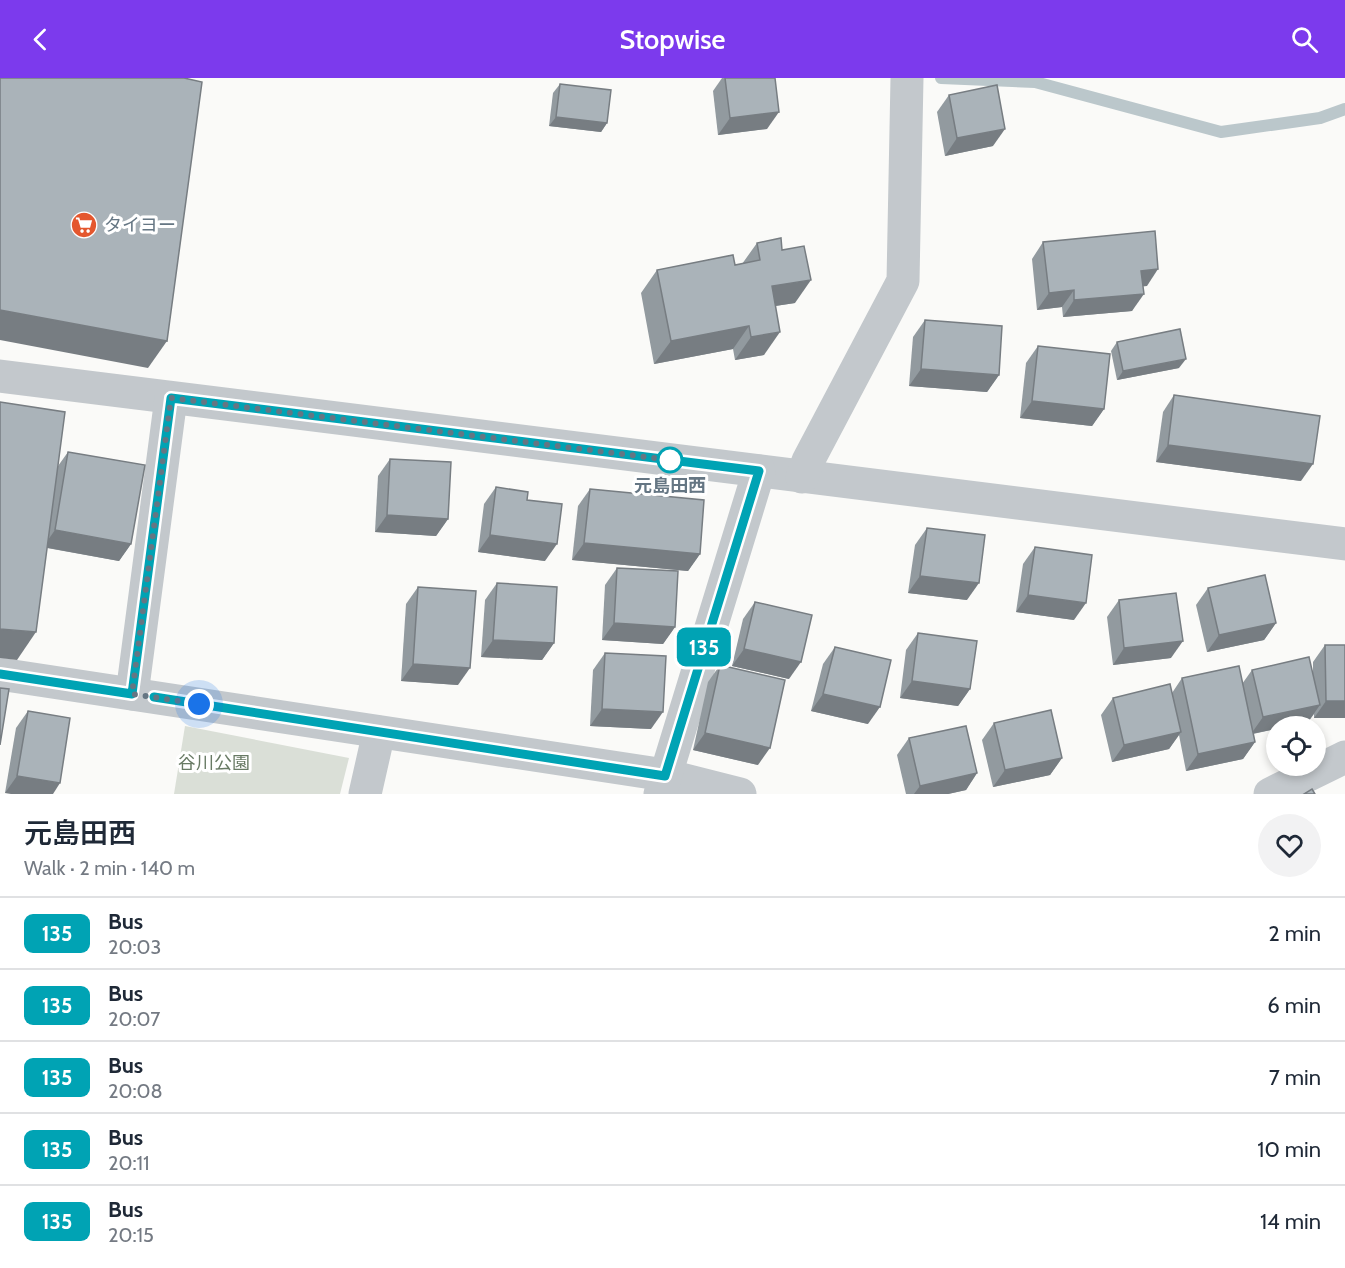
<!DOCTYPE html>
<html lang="en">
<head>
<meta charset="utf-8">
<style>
	:root { --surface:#fff; --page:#f2f2f3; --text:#1f2937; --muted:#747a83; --line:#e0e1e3; --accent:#7c3aed }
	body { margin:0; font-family:Cabin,"Noto Sans JP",sans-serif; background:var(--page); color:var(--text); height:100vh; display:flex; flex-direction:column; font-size:22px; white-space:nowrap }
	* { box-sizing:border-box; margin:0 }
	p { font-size:20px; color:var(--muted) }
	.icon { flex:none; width:33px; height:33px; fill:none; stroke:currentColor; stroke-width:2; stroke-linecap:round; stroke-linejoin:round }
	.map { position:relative; height:716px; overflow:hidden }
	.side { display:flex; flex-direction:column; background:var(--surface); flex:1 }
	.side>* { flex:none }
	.badge { padding:0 12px; border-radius:9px; font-size:21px; line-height:39px }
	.buttons { position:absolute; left:1266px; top:638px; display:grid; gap:12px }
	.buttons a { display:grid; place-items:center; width:60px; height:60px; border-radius:50%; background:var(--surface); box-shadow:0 3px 9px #0003; font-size:30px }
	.you { position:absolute; width:30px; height:30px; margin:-15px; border:4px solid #fff; border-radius:50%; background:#1a73e8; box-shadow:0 0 0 9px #1a73e833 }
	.map>.badge { position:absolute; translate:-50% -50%; box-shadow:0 0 0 3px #fff }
	.round { display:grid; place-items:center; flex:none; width:63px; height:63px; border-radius:32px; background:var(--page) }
	.overview { display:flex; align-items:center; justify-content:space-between; height:102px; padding:0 24px }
	h1 { font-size:28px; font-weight:600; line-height:45px }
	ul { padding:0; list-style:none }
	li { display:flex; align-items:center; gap:18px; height:72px; padding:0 24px; border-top:2px solid var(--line) }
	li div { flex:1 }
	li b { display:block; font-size:22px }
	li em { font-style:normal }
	li .badge { min-width:66px; font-weight:700; text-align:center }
	header { display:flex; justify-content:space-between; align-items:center; height:78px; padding:0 24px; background:var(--accent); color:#fff; font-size:27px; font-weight:600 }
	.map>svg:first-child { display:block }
	.green { fill:#dadfd7 }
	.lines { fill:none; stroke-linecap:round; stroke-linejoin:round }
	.stream { stroke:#bbc7cb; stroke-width:12 }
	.minor { stroke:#c3c8cc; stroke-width:33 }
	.wall { fill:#929a9f }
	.shaded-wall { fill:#777d82 }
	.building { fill:#aab3b9; stroke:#777d82; stroke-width:1.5 }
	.line-casing { stroke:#fff; stroke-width:14 }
	.line { stroke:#00a3b4; stroke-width:9 }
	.walk { stroke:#657683; stroke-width:6; stroke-dasharray:0 10.8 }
	.stop-dot { fill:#fff; stroke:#00a3b4; stroke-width:3 }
	.labels { text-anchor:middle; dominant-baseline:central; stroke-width:6; stroke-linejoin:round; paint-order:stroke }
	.poi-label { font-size:18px; fill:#657683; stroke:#fff; text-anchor:start }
	.stop-label { font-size:18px; font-weight:bold; fill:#657683; stroke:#fff }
	.park-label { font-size:18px; fill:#687a64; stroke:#fff }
</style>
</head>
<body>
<header><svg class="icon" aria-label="back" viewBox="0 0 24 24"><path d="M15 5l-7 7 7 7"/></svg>Stopwise<svg class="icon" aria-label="search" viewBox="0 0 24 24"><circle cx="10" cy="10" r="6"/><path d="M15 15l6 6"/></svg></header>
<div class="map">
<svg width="1345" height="716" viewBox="0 0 1345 716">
	<rect width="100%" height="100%" fill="#fafaf8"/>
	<!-- green -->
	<path class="green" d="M185,648l164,32 -9,36h-166z"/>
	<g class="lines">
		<!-- stream -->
		<path class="stream" d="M941,0l94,4 186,50 99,-14 25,-9"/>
		<!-- minor -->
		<g class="minor">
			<path d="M0,298l1345,168"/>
			<path d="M802,399l6,-16 95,-180 4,-203"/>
			<path d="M0,596l665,101 75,19"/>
			<path d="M132,616l39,-296"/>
			<path d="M365,716l14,-62"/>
			<path d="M660,716l99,-323"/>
			<path d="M1270,716l75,-37"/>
		</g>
	</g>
	<!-- wall -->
	<g class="wall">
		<path d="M722,0h53l-8,51 -49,6 -5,-44z"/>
		<path d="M560,6l47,39 -6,9 -52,-6 4,-33z"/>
		<path d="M949,17l44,51 -48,10 -8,-44z"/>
		<path d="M1043,164l104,44h-4l-11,25 -69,6 -1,-10 -25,3 -5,-51z"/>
		<path d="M757,165l25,7 13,53 -20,3 -11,49 -29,5 -2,-11 -79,15 -13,-71 16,-23 78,-5 7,-1z"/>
		<path d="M925,242l74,55 -12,17 -78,-6 4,-49z"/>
		<path d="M1117,264l62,26 -62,12 -6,-29z"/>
		<path d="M1038,268l66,63 -12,17 -72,-8 6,-55z"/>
		<path d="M1174,317l127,86 -145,-19 7,-50z"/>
		<path d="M68,374l63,92 -12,17 -72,-13 -30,112 41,-194z"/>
		<path d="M390,381l58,60 -12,17 -61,-4 3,-56z"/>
		<path d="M496,409l31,13 18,61 -67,-9 6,-48z"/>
		<path d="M590,411l110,65 -12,17 -116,-11 6,-54z"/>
		<path d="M927,450l40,72 -59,-7 7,-48z"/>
		<path d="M1035,469l39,73 -58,-8 7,-48z"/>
		<path d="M617,490l58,59 -12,17 -61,-4 3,-55z"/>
		<path d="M497,505l57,60 -12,17 -61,-3 4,-57z"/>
		<path d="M418,509l40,98 -57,-4 5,-77z"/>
		<path d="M1208,510l68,35 -12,17 -57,12 -11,-47z"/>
		<path d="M1119,522l52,58 -58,7 -6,-48z"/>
		<path d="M755,524l34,77 -57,-13 11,-47z"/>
		<path d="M918,555l52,56 -12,17 -58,-8 6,-48z"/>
		<path d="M1325,567l20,73h-31v-4l-6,8 -19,4h-13v3l-23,5 2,8 -12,17 -57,12 -7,-36 -10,14 -57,13 -11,-47 12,-17 59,-5 10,-15 60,6 10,-14 61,4v-12z"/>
		<path d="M835,569l33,77 -57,-13 12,-47z"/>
		<path d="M605,575l46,76 -61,-3 3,-56z"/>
		<path d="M720,587l38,100 -65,-15 15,-68z"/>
		<path d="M28,633l25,83 -48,-1 11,-65z"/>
		<path d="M994,645l68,35 -12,17 -57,12 -11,-47z"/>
		<path d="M909,660l68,35 -11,17 -18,4h-42l-9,-39z"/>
	</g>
	<!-- shaded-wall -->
	<g class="shaded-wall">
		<path d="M779,34l-12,17 -49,6 12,-17z"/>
		<path d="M556,39l51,6 -6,9 -52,-6z"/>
		<path d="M1005,51l-12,17 -48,10 12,-18z"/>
		<path d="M1158,191l-11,17 -17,2 11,-17z"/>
		<path d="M811,202l-16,23 -40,6 17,-23z"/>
		<path d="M1074,212l-12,17 -25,3 12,-17z"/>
		<path d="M1144,216l-12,17 -69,6 11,-17z"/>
		<path d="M0,232l167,31 -19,27 -148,-28z"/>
		<path d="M749,248l-16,23 -79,15 17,-23z"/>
		<path d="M780,254l-16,23 -29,5 16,-23z"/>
		<path d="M1186,281l-7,9 -62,12 6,-9z"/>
		<path d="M921,291l78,6 -12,17 -78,-6z"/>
		<path d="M1032,323l72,8 -12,17 -72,-8z"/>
		<path d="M1168,367l145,19 -12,17 -145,-19z"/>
		<path d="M387,437l61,4 -12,17 -61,-4z"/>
		<path d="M55,452l76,14 -12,17 -76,-14z"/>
		<path d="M490,457l67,9 -12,17 -67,-9z"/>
		<path d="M584,465l116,11 -12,17 -116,-11z"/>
		<path d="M920,498l59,7 -12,17 -59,-7z"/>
		<path d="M1028,517l58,8 -12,17 -58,-8z"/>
		<path d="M614,545l61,4 -12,17 -61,-4z"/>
		<path d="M1276,545l-12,17 -57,12 12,-17z"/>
		<path d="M0,551l36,3 -19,28 -17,-2z"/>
		<path d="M493,562l61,3 -12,17 -61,-3z"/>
		<path d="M1183,563l-12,17 -58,7 11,-17z"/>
		<path d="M744,571l57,13 -12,17 -57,-13z"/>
		<path d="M413,586l57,4 -12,17 -57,-4z"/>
		<path d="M912,603l58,8 -12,17 -58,-8z"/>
		<path d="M823,616l57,13 -12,17 -57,-13z"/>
		<path d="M1326,623h19v17h-31z"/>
		<path d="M1320,627l-12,17 -19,4h-13v3l-25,5 12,-17z"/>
		<path d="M602,631l61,3 -12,17 -61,-3z"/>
		<path d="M1181,654l-12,17 -57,13 12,-17z"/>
		<path d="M705,655l65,15 -12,17 -65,-15z"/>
		<path d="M1255,664l-12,17 -57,12 12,-17z"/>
		<path d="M1062,680l-12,17 -57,12 12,-17z"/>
		<path d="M977,695l-11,17 -18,4h-34l6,-8z"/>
		<path d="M17,698l43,7 -7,11h-42l-6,-1z"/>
	</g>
	<!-- building -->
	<g class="building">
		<path d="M0,0h184l18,4 -35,259 -167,-31z"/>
		<path d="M725,0h50l4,34 -49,6z"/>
		<path d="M560,6l51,6 -4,33 -51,-6z"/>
		<path d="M997,7l8,44 -48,9 -8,-43z"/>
		<path d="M1155,153l3,38 -17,2 3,23 -70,6v-10l-25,3 -6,-51z"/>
		<path d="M781,160l1,12 22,-4 7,34 -39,6 8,46 -29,5 -2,-11 -78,15 -14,-71 76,-15 2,10 25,-5 -3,-17z"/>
		<path d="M925,242l77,6 -3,49 -78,-6z"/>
		<path d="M1180,251l6,30 -63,12 -6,-29z"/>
		<path d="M1038,268l72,8 -6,55 -72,-8z"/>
		<path d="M1174,317l146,21 -7,48 -145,-19z"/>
		<path d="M0,324l65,10 -29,220 -36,-3z"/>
		<path d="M68,374l77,13 -14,79 -76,-14z"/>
		<path d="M390,381l61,3 -3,57 -61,-4z"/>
		<path d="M496,409l32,5 -1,8 35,4 -5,40 -67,-9z"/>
		<path d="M590,411l114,11 -4,54 -116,-11z"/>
		<path d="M927,450l58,7 -6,48 -59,-7z"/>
		<path d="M1035,469l57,8 -6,48 -58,-8z"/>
		<path d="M617,490l61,3 -3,56 -61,-4z"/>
		<path d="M1265,497l11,48 -57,12 -11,-47z"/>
		<path d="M497,505l60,4 -3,56 -61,-3z"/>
		<path d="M418,509l58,4 -6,77 -57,-4z"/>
		<path d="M1176,515l7,48 -59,7 -5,-48z"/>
		<path d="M755,524l57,13 -11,47 -57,-13z"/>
		<path d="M918,555l59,8 -7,48 -58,-8z"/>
		<path d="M1325,567h20v56h-19z"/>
		<path d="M835,569l56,13 -11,47 -57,-13z"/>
		<path d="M605,575l61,3 -3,56 -61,-3z"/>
		<path d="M1309,579l11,48 -57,12 -11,-47z"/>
		<path d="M720,587l65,15 -15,68 -65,-15z"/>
		<path d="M1239,588l16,76 -57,12 -16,-76z"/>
		<path d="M1170,606l11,48 -57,13 -11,-47z"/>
		<path d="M0,610l9,1 -9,56z"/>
		<path d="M1051,632l11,48 -57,12 -11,-47z"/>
		<path d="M28,633l42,7 -10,65 -43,-7z"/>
		<path d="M966,648l11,47 -57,13 -11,-48z"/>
		<path d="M1312,711l3,5h-11z"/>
	</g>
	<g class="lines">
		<!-- line casing -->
		<g class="line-casing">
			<path id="line" d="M0,596l132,20 39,-296 588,73 -94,305 -511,-79"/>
		</g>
		<!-- line -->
		<use href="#line" class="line"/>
		<!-- walk -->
		<path class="walk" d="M199,626l-67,-10 39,-296 499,62"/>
	</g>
	<!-- icons -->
	<defs>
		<g id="supermarket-disc" transform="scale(1.35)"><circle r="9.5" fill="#e4572e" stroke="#fff"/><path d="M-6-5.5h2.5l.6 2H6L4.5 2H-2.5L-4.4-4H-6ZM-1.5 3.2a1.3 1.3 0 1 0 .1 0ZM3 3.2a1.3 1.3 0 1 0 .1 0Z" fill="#fff"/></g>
	</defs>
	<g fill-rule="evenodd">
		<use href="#supermarket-disc" x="84" y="147"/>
	</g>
	<!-- markers -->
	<circle class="stop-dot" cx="670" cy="382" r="12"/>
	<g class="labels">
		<!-- poi labels -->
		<g class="poi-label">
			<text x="104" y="147">タイヨー</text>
		</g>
		<!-- stop labels -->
		<g class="stop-label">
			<text x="670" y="408">元島田西</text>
		</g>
		<!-- park labels -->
		<g class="park-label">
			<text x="214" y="685">谷川公園</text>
		</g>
	</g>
</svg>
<div class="buttons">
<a><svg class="icon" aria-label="locate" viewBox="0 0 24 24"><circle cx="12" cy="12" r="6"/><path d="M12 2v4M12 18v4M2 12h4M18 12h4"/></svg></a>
</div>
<div class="you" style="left:199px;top:626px"></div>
<b class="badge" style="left:704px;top:569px;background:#00a3b4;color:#fff">135</b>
</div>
<section class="side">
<div class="overview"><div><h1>元島田西</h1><p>Walk · 2 min · 140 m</p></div><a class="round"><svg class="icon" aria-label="heart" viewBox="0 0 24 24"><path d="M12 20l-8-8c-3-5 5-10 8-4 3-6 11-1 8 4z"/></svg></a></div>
<ul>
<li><span class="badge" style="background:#00a3b4;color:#fff">135</span><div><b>Bus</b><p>20:03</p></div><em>2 min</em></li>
<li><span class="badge" style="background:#00a3b4;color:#fff">135</span><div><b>Bus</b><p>20:07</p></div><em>6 min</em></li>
<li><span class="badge" style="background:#00a3b4;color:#fff">135</span><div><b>Bus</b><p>20:08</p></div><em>7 min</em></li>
<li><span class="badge" style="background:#00a3b4;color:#fff">135</span><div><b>Bus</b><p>20:11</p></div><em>10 min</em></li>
<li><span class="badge" style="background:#00a3b4;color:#fff">135</span><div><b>Bus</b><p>20:15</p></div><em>14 min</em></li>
</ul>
</section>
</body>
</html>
